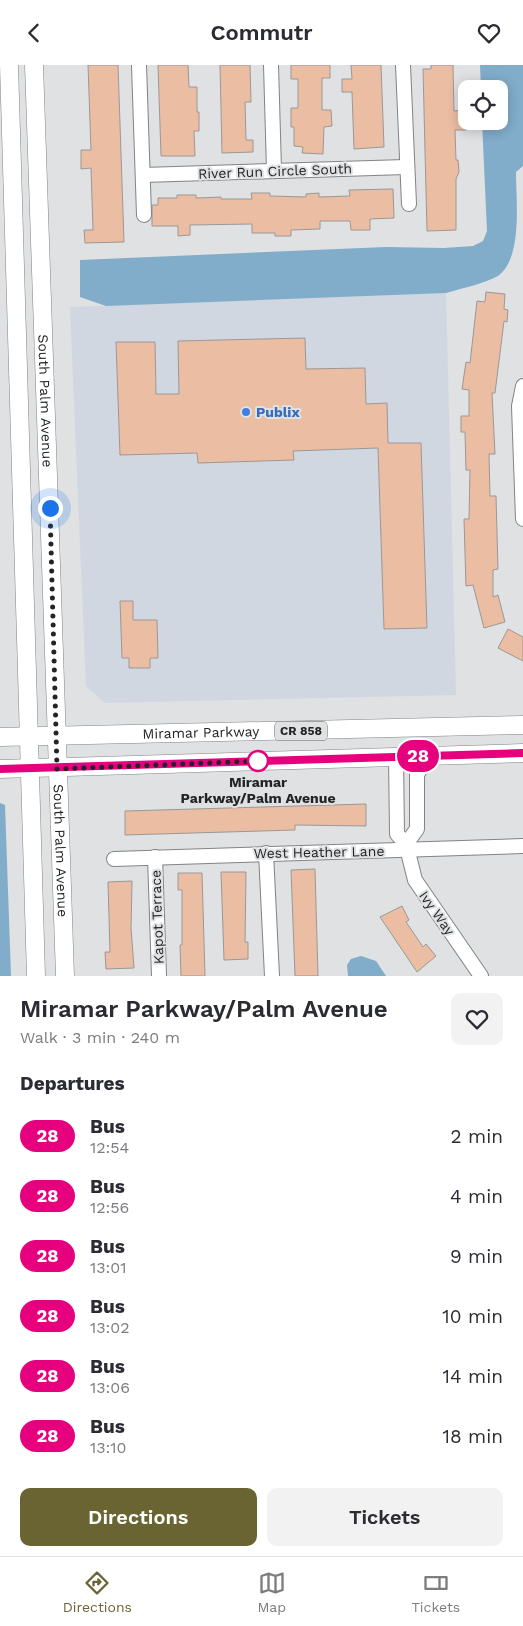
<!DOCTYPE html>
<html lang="en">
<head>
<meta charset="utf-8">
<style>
	:root { --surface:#fff; --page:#f2f2f3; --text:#2b2b33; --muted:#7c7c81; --line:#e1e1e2; --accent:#696431 }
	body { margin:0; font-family:"Work Sans",sans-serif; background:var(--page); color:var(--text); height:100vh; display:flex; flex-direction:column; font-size:19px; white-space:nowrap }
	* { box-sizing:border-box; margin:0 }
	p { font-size:16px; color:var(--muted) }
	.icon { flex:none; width:28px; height:28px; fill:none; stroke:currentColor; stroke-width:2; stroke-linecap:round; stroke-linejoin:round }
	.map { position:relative; height:911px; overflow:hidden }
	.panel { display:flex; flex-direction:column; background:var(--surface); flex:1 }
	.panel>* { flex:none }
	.badge { padding:0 10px; border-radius:16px; font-size:18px; line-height:32px }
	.tools { position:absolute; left:458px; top:15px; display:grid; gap:10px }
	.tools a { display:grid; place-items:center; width:50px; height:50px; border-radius:10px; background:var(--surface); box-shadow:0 2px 12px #0003; font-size:25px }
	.you { position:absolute; width:25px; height:25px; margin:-12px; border:4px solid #fff; border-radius:50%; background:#1a73e8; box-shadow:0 0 0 8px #1a73e833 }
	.map>.badge { position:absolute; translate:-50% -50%; box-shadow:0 0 0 2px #fff }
	h2 { padding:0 20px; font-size:19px; line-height:45px }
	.round { display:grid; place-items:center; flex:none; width:52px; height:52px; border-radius:10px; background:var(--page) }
	.overview { display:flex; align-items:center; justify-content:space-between; height:85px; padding:0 20px }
	h1 { font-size:24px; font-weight:600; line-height:38px }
	.primary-button { display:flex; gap:10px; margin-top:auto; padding:10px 20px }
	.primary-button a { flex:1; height:58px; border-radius:10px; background:var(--accent); color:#fff; font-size:20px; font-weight:600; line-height:58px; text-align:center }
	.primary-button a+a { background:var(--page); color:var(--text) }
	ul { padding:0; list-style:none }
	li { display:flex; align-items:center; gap:15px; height:60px; padding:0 20px }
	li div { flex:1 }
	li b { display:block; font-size:19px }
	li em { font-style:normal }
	li .badge { min-width:55px; font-weight:700; text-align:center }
	header { display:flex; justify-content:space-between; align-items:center; height:65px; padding:0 20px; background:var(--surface); font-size:22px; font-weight:600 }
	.menu { display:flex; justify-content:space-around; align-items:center; height:70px; border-top:1px solid var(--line); background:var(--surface); font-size:14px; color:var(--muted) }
	.menu a { display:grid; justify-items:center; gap:2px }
	.menu .selected { color:var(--accent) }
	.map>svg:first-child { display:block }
	.built { fill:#d1d7e0 }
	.water { fill:#81acca }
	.building { fill:#ebbda3; stroke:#9b9897 }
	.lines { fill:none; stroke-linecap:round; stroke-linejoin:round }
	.minor-casing { stroke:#818385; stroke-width:16 }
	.major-casing { stroke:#818385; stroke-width:19 }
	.minor { stroke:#fff; stroke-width:14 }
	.major { stroke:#fff; stroke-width:18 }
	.line-casing { stroke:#fff; stroke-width:11 }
	.line { stroke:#e6007e; stroke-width:8 }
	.walk { stroke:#232425; stroke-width:5; stroke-dasharray:0 9 }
	.shop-dot { fill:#3f7fe0; stroke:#dfe1e3; stroke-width:2 }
	.stop-dot { fill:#fff; stroke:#e6007e; stroke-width:2.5 }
	.labels { text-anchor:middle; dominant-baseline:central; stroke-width:4; stroke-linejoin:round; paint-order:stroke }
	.shield { fill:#dfe1e3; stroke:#5b5d5e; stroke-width:1 }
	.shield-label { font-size:12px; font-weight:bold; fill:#232425 }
	.street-label { font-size:14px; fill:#232425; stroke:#dfe1e3 }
	.shop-label { font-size:14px; font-weight:bold; fill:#366cbe; stroke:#dfe1e3; text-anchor:start }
	.stop-label { font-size:14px; font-weight:bold; fill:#232425; stroke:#dfe1e3 }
</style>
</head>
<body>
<header><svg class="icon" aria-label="back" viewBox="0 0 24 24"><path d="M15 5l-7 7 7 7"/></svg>Commutr<svg class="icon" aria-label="heart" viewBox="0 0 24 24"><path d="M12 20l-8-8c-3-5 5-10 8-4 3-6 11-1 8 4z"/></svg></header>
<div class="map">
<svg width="523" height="911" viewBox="0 0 523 911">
	<rect width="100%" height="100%" fill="#dfe1e3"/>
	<!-- built -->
	<path class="built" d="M446,228l10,402 -351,8 -19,-17 -16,-379z"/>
	<!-- water -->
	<g class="water">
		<path d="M480,0h43v101l-7,6c0,28 7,86 -18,104 -15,8 -35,12 -52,17l-340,13 -26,-9v-37l306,-13 58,1 29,-2 10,-5 4,-10 -5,-110h17v-32h-18z"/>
		<path d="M0,738l5,2 6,171h-11z"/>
		<path d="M361,891l15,5 10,15h-38l-1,-11 4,-6z"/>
	</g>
	<!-- building -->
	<g class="building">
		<path d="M88,0h30l6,177 -39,1 -1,-13h9l-2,-62 -10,1v-19h10z"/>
		<path d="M158,0h30l1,22h8v25h2v19h-5l1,25h-34z"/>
		<path d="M220,0h30l1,37h-6l1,38h7v12l-31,1z"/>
		<path d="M291,0h39v13h-8v32h9l1,16 -8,1 -1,27 -21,-1 1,-6 -9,-1v-19h-3v-19h7v-29h-7z"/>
		<path d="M351,0h30l3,82 -30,2 -2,-57h-10v-13h10z"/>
		<path d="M431,0h22l1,46 11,-1 1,20h-11l1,30h2l1,12 -3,7v51l-29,1 -4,-162h8z"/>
		<path d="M393,124l1,29 -24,1v11h-19l-1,-9h-30v8l-29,1v6h-16v-3h-23v-9l-62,1v10l-12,1v-10h-26v-21h6v-7h19v-3h19v3l25,-1v2h31l-1,-6h19v3l36,1v-3l13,-1v4l31,-1 -1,-6z"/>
		<path d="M486,227l19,2 -1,15 4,1 -1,12 -3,-1 -9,72h-3l3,61h-6l1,42h6l2,73 -5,1v27l5,-2 7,27 -21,6 -11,-43 -7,1 -2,-67h5l1,-49h-4l-1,-38h-4v-16h8v-26l-7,-1 4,-27 4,1 7,-62 8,1z"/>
		<path d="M305,273l1,31 59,-1 1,36 21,-1 1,40h33l6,185 -43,1 -6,-181 -85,3 1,9 -96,3 -1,-10 -77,2 -4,-113h39l1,52h23l-1,-53z"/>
		<path d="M120,536h13v19h24l1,38h-8v10h-21v-10h-7z"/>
		<path d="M508,564l15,8v24l-25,-13z"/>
		<path d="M366,739v22l-71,-1v5l-170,5v-24z"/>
		<path d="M315,804l3,107h-23l-4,-106z"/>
		<path d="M221,807h25l-1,70h3v17l-24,1z"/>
		<path d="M178,808h24l3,103h-24l-1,-31h2v-55h-4z"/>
		<path d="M132,816l-1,47 3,40 -28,1 -1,-17h5l-2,-70z"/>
		<path d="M402,841l7,14 -3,2 17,25 3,-3 10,12 -19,16 -37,-55z"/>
	</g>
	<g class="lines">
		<!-- minor casing -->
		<g class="minor-casing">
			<g id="minor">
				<path d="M139,0l5,150"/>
				<path d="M271,0l3,105"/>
				<path d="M403,0l6,139"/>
				<path d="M143,110l263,-8"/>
				<path d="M523,321l-4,20 4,113"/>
				<path d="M396,692l1,77 9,10 9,36 66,96"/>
				<path d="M406,779l11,-15v-54l10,-19"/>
				<path d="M266,788l6,123"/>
				<path d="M155,792l4,119"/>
				<path d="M114,794l409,-13"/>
			</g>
		</g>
		<!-- major casing -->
		<g class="major-casing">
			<g id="major">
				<path d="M9,0l27,911"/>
				<path id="s1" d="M34,0l31,911"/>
				<path id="s2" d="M0,672l523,-12"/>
				<path d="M0,704l523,-16"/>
			</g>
		</g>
		<!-- minor -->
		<use href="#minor" class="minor"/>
		<!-- major -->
		<use href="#major" class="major"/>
	</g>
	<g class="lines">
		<!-- line casing -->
		<g class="line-casing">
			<path id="line" d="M0,704l523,-16"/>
		</g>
		<!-- line -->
		<use href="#line" class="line"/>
		<!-- walk -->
		<path class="walk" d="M50,443l7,261 201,-8"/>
	</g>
	<!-- markers -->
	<circle class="shop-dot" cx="246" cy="347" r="5"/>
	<circle class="stop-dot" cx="258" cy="696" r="10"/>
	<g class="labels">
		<!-- shield labels -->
		<rect class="shield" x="275" y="656.5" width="52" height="19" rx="4"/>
		<g class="shield-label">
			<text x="301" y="666">CR 858</text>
		</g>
		<!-- street labels -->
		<g class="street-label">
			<text transform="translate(275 106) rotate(-2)">River Run Circle South</text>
			<text stroke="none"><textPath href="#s1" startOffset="336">South Palm Avenue</textPath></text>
			<text stroke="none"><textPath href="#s2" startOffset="201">Miramar Parkway</textPath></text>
			<text stroke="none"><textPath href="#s1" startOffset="786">South Palm Avenue</textPath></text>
			<text transform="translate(319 787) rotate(-1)">West Heather Lane</text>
			<text transform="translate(437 848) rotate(55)">Ivy Way</text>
			<text transform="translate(157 852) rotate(-92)">Kapot Terrace</text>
		</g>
		<!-- shop labels -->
		<g class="shop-label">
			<text x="256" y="347">Publix</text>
		</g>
		<!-- stop labels -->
		<g class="stop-label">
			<text x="258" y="717">Miramar<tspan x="258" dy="16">Parkway/Palm Avenue</tspan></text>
		</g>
	</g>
</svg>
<div class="tools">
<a><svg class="icon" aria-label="locate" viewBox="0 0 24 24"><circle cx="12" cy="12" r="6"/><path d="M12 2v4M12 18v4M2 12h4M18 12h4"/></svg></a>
</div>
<div class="you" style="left:50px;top:443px"></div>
<b class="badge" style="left:418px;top:691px;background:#e6007e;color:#fff">28</b>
</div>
<section class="panel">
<div class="overview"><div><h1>Miramar Parkway/Palm Avenue</h1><p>Walk · 3 min · 240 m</p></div><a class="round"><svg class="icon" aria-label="heart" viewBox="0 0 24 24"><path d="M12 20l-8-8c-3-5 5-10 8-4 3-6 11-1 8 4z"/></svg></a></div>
<h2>Departures</h2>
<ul>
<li><span class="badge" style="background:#e6007e;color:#fff">28</span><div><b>Bus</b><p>12:54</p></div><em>2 min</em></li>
<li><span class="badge" style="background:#e6007e;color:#fff">28</span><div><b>Bus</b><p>12:56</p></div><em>4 min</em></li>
<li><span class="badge" style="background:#e6007e;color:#fff">28</span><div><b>Bus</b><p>13:01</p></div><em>9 min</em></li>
<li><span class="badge" style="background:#e6007e;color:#fff">28</span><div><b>Bus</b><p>13:02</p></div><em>10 min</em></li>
<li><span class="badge" style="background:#e6007e;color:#fff">28</span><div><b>Bus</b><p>13:06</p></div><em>14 min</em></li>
<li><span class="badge" style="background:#e6007e;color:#fff">28</span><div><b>Bus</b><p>13:10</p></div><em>18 min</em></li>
</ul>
<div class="primary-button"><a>Directions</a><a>Tickets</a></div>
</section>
<nav class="menu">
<a class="selected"><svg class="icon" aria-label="directions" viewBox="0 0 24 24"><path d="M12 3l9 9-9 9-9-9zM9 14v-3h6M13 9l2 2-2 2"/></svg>Directions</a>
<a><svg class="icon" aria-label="map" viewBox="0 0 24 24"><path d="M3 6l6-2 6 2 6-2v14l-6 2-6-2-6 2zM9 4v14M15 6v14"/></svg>Map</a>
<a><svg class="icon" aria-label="tickets" viewBox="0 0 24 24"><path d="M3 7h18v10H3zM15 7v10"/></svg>Tickets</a>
</nav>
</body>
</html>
